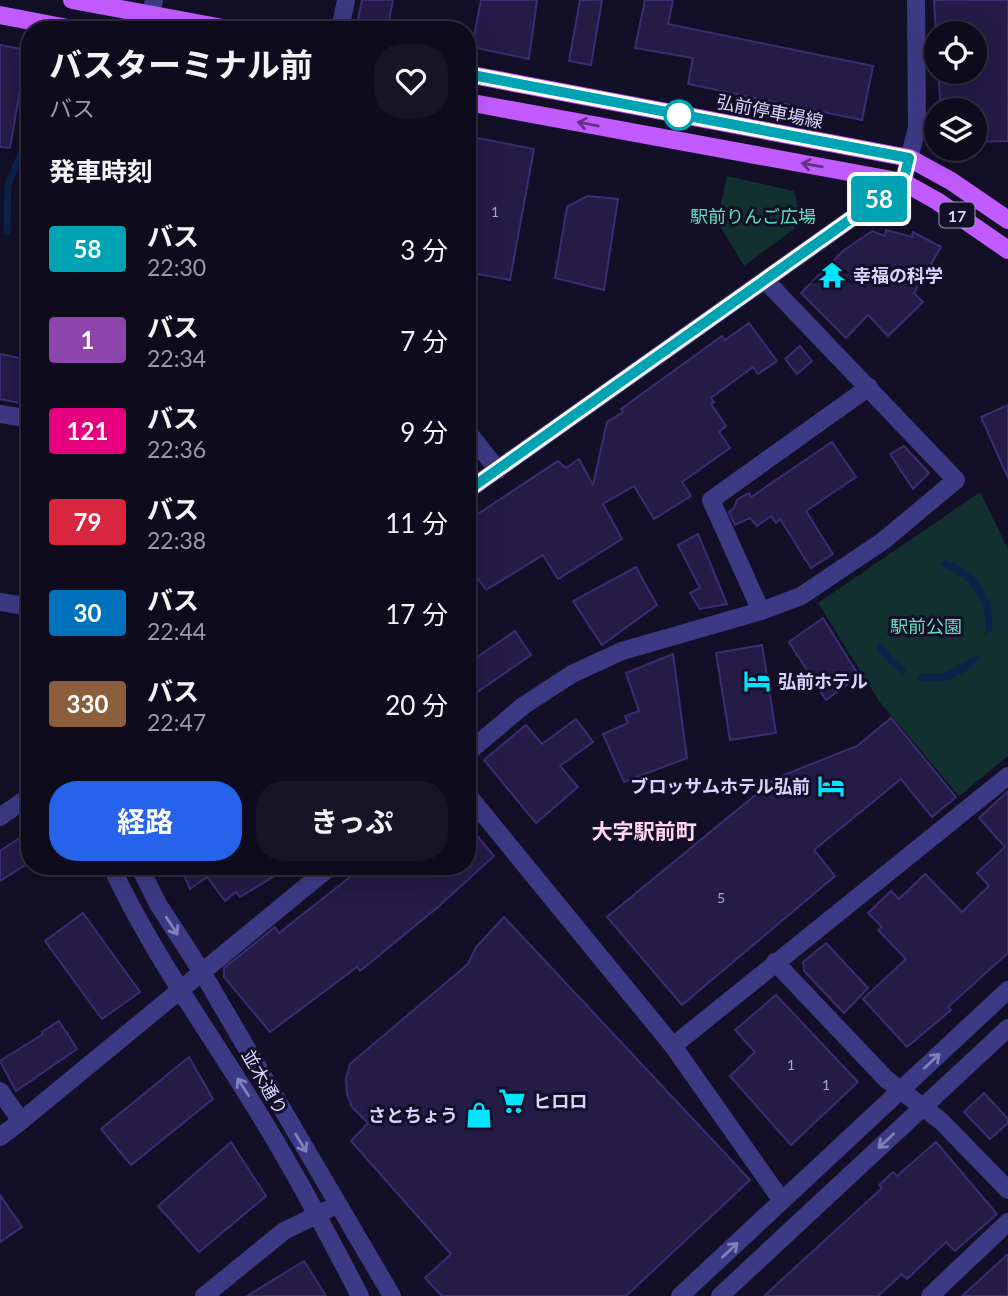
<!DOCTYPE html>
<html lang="ja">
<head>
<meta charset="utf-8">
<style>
	:root { --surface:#0e0b1c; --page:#171425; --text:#f1f3f6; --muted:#9b9ba3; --line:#2e2b3b; --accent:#2563eb }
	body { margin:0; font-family:Lato,"Noto Sans JP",sans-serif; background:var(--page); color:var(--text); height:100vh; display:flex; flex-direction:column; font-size:26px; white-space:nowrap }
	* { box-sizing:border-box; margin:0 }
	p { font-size:23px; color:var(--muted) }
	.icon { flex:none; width:38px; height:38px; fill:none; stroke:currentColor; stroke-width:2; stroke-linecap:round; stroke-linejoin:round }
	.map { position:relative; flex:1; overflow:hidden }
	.details { position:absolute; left:21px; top:21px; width:455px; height:854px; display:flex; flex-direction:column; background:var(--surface); border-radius:28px; box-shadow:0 7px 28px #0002,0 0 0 2px var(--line) }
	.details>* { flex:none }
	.badge { padding:0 14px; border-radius:5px; font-size:24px; line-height:46px }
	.fabs { position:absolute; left:924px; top:21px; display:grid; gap:14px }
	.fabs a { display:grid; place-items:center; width:63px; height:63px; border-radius:50%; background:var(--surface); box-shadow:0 7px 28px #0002,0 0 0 2px var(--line); font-size:35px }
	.map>.badge { position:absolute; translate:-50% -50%; box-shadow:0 0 0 4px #fff }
	h2 { padding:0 28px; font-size:26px; line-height:63px }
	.round { display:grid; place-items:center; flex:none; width:74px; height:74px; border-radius:28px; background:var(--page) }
	.summary { display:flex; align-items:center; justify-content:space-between; height:119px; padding:0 28px }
	h1 { font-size:33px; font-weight:700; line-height:52px }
	.cta { display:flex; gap:14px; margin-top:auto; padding:14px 28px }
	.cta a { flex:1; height:80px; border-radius:28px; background:var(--accent); color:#fff; font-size:28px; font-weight:700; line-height:80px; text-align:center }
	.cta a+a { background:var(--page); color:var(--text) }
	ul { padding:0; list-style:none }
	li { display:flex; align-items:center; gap:21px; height:91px; padding:0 28px }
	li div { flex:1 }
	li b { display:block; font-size:26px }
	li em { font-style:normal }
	li .badge { min-width:77px; font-weight:700; text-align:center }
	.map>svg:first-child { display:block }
	.green { fill:#12302f }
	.water { fill:#0c2248 }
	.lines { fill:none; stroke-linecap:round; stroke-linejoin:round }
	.stream { stroke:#0c2248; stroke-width:7 }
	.building { fill:#241b47; stroke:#3b2d73; stroke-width:2 }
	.minor { stroke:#3d3a85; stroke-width:18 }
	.major { stroke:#c25bff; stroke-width:18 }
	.oneway { stroke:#623188 }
	.oneway2 { stroke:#837fbc }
	.line-casing { stroke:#fff; stroke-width:16 }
	.line { stroke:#00a3b4; stroke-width:10 }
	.stop-dot { fill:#fff; stroke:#00a3b4; stroke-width:3.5 }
	.labels { text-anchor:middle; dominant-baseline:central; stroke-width:6; stroke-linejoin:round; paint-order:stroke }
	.number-label { font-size:14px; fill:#aca6d1 }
	.shield { fill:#130f26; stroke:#9e99be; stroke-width:2 }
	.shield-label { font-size:16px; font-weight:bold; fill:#d9d4ff }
	.street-label { font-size:18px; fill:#d9d4ff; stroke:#130f26 }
	.park-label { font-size:18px; fill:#5fe0c0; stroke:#130f26 }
	.poi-label { font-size:18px; font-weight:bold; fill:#d9d4ff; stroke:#130f26; text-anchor:start }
	.quarter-label { font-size:21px; font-weight:bold; fill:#ffd6f0; stroke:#130f26 }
</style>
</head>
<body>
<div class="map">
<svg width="1008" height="1296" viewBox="0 0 1008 1296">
	<rect width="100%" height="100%" fill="#130f26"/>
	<!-- green -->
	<g class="green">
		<path d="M727,176l67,15 8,32 -58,43 -27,-45z"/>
		<path d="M980,492l28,57v207l-49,40 -80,-95 -61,-98z"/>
	</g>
	<!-- water -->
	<g class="water">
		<path d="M944,560c33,10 50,35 48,70l-7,5c3,-34 -12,-58 -45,-69z"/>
		<path d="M880,641l12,16 14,13 -3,5 -16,-13 -11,-15z"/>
		<path d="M981,656c-17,22 -37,29 -64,24l5,-7c33,6 35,-15 59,-17z"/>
	</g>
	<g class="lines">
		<!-- stream -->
		<path class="stream" d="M7,232l1,-47 22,-53"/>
	</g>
	<!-- building -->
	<g class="building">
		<path d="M362,0h31l-6,30 -30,-6z"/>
		<path d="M481,0h56l-8,59 -57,-12z"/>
		<path d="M580,0h22l-11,65 -22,-4z"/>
		<path d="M645,0h28l-5,24 205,42 -11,54 -174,-36 5,-26 -58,-10z"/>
		<path d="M934,0h74v141l-33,1v-32l-34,-1 -3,-37h37v-39h-39z"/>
		<path d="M0,45l27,5 -17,98 -10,-1z"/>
		<path d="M467,136l67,13 -24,131 -43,-8z"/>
		<path d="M587,196l31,3 -14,91 -49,-12 12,-71z"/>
		<path d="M886,230l26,7 1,-5 28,15 -27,46 9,9 -35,34 -20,-21 -22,23 -45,-45 42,-42 29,-20 13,5z"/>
		<path d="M749,323l28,38 -19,13 -5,-7 -42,31 3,4 -3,2 15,22 -7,6 11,16 -48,34 9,14 -37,23 -20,-33 -31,18 19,35 -64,40 -15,-24 -57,35 -19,-27v-42l91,-60 8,7 13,-9 14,26 14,-63 16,-10 -2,-3 101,-73 3,4z"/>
		<path d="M800,346l12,15 -15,13 -12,-15z"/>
		<path d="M0,354l30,6v23l-4,15 -6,5 -20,-4z"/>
		<path d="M1008,405v73l-27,-61z"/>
		<path d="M832,442l24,35 -50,34 27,43 -22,14 -31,-49 -4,4 -5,-7 -14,10 -7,-8 -15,7 -6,-13 5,-4 3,-8 12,-7 2,4z"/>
		<path d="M904,446l25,27 -16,16 -23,-35z"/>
		<path d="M698,534l29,70 -27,5 -10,-16 10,-5 -22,-43z"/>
		<path d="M636,567l21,38 -55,40 -29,-44z"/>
		<path d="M823,618l36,58 -33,24 -37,-58z"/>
		<path d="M515,631l16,24 -64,44v-35z"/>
		<path d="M762,645l14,88 -46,7 -14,-87z"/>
		<path d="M673,654l14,104 -63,24 -21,-48 25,-11 -3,-7 14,-5 -13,-38z"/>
		<path d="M891,718l65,79 -24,20 -31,-38 -87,71 21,26 -153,129 -75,-88 169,-139 81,-32z"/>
		<path d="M576,719l17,23 -33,24 18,21 -42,36 -52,-63 42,-35 16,19z"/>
		<path d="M1008,791v162l-60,54 3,3 -44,37 -44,-48 43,-40 -28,-29 4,-3 -14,-14 23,-22 8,8 26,-25 37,38 27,-26 -12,-13 28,-26 -26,-29z"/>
		<path d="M467,824l27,32 -56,51 -78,64 -3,-4 -87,65 -46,-55v-9l40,-32 11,-9 4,6 85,-67h103z"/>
		<path d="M30,831v31l-30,19v-30z"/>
		<path d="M180,866h111l-51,31 -4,-5 -11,9 -18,-24 -17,12z"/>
		<path d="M83,913l57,79 -38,27 -57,-78z"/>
		<path d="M504,917l246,263 -124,116h-184l-17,-18 26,-24 -100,-113 17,-18 -16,-16 -5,-13 -1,-15 4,-15 118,-100 8,-17z"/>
		<path d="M826,943l42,45 -24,25 -40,-42 -1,-9z"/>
		<path d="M776,995l82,87 -67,63 -61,-69 25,-24 -20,-22z"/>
		<path d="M59,1021l18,28 -61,42 -16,-30 43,-27 -1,-2z"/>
		<path d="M189,1057l24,42 -82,66 -30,-36z"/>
		<path d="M984,1093l24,26v4l-18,16 -26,-27z"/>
		<path d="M231,1142l35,54 -67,56 -41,-46z"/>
		<path d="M936,1142l61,72 -42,37 -9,-9 -39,37 -5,-5 -24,22h-114l118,-108 -3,-3 14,-13 4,4z"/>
		<path d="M0,1195l22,32 -22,15z"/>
		<path d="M1008,1254v42h-46z"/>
		<path d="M304,1261l22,35h-79z"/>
	</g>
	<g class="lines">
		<!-- minor -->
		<g class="minor">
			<path d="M154,0l-3,14 5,16"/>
			<path d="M133,30l18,-16"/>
			<path d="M340,30l6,-30"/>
			<path d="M0,414l30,5"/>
			<path d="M467,431l31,39"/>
			<path d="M467,491l436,-309 14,-54 -1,-128"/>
			<path d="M0,602l30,5"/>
			<path d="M761,611l-50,-111 158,-113"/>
			<path d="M467,753l56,-47 49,-32 50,-23 139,-40 40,-15 82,-55 73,-61 -191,-200"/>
			<path d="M467,794l206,252 109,155"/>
			<path d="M0,817l30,-21"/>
			<path d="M111,866c38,81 87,150 134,225 42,66 79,136 115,205"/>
			<path d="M139,866l19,38 44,68 190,324"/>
			<path d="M775,962l111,117 55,42 67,69"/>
			<path d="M673,1046l335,-270"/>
			<path d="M0,1091l21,30 310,-255"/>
			<path d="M0,1137l21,-16"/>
			<path d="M204,1296l80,-65 43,-21"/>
			<path d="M680,1296l328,-306"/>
			<path d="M720,1296l288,-268"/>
			<path d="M930,1296l78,-74"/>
		</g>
		<!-- major -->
		<g class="major">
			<path d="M72,0l162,30"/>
			<path d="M0,15l78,15"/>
			<path d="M467,74l442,84 42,23 57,39"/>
			<path d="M467,102l436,80 34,19 71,49"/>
		</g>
	</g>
	<!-- one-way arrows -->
	<defs><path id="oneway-shaft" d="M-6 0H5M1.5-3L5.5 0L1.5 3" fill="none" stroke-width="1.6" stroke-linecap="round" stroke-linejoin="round" transform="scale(1.75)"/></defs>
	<g class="oneway">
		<use href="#oneway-shaft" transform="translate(588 124) rotate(-170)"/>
		<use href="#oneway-shaft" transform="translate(812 165) rotate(-170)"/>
	</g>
	<g class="oneway2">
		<use href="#oneway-shaft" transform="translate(172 926) rotate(57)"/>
		<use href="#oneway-shaft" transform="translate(932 1061) rotate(-43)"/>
		<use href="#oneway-shaft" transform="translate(243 1087) rotate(-123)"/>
		<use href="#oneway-shaft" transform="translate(886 1141) rotate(137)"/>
		<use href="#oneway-shaft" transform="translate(301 1143) rotate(59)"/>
		<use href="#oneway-shaft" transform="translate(730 1250) rotate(-43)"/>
	</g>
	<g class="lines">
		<!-- line casing -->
		<g class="line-casing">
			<path id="line" d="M467,74l442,84 -6,24 -436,309"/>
		</g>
		<!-- line -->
		<use href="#line" class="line"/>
	</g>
	<!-- icons -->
	<defs>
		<g id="temple-bare" transform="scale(2.1)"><path d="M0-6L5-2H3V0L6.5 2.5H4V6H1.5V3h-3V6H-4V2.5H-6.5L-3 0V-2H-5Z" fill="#00e5ff" stroke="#130f26" stroke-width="2.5" paint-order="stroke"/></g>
		<g id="hotel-bare" transform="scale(2.1)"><path d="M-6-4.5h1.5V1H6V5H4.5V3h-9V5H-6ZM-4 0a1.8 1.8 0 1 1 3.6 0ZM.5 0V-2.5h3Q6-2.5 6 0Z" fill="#00e5ff" stroke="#130f26" stroke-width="2.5" paint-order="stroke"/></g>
		<g id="supermarket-bare" transform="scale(2.1)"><path d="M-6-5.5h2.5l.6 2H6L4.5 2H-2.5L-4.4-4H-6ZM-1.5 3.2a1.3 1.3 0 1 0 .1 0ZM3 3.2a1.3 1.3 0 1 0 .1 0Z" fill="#00e5ff" stroke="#130f26" stroke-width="2.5" paint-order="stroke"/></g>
		<g id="shop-bare" transform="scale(2.1)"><path d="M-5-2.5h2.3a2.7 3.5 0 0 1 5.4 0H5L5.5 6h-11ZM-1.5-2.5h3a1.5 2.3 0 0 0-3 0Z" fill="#00e5ff" stroke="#130f26" stroke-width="2.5" paint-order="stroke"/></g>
	</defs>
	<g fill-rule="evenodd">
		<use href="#temple-bare" x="832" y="275"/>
		<use href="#hotel-bare" x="757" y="681"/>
		<use href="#hotel-bare" x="831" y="786"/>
		<use href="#supermarket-bare" x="512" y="1101"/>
		<use href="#shop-bare" x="479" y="1115"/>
	</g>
	<!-- markers -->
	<circle class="stop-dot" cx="679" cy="115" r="14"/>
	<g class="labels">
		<!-- number labels -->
		<g class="number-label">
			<text x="495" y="211">1</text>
			<text x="721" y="897">5</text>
			<text x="791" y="1064">1</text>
			<text x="826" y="1084">1</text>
		</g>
		<!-- shield labels -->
		<rect class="shield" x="939.5" y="202.5" width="35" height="25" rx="5"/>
		<g class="shield-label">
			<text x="957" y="215">17</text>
		</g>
		<!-- street labels -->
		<g class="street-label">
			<text transform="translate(770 111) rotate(11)">弘前停車場線</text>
			<text transform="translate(265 1082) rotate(60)">並木通り</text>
		</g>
		<!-- park labels -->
		<g class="park-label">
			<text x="753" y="216">駅前りんご広場</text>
			<text x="926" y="626">駅前公園</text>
		</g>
		<!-- poi labels -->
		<g class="poi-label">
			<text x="853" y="275">幸福の科学</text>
			<text x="778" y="681">弘前ホテル</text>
			<text x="810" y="786" text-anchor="end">ブロッサムホテル弘前</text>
			<text x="533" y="1101">ヒロロ</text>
			<text x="458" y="1115" text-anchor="end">さとちょう</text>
		</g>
		<!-- quarter labels -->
		<g class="quarter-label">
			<text x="644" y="830">大字駅前町</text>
		</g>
	</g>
</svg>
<div class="fabs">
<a><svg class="icon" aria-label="locate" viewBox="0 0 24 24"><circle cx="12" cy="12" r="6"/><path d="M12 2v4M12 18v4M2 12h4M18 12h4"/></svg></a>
<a><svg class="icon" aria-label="layers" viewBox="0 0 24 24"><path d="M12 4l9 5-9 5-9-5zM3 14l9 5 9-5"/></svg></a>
</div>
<b class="badge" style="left:879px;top:199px;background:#00a3b4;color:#fff">58</b>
<section class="details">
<div class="summary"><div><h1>バスターミナル前</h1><p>バス</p></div><a class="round"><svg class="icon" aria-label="heart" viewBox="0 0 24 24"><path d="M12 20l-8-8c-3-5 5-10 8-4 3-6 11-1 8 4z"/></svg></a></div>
<h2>発車時刻</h2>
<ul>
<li><span class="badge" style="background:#00a3b4;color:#fff">58</span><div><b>バス</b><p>22:30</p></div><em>3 分</em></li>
<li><span class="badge" style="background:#8e44ad;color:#fff">1</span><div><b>バス</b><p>22:34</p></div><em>7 分</em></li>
<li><span class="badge" style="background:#e6007e;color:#fff">121</span><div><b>バス</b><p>22:36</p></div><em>9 分</em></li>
<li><span class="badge" style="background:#d7263d;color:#fff">79</span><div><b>バス</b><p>22:38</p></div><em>11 分</em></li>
<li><span class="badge" style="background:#0072bc;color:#fff">30</span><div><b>バス</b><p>22:44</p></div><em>17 分</em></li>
<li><span class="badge" style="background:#8b5e3c;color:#fff">330</span><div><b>バス</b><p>22:47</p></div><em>20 分</em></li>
</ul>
<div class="cta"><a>経路</a><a>きっぷ</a></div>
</section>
</div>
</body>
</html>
